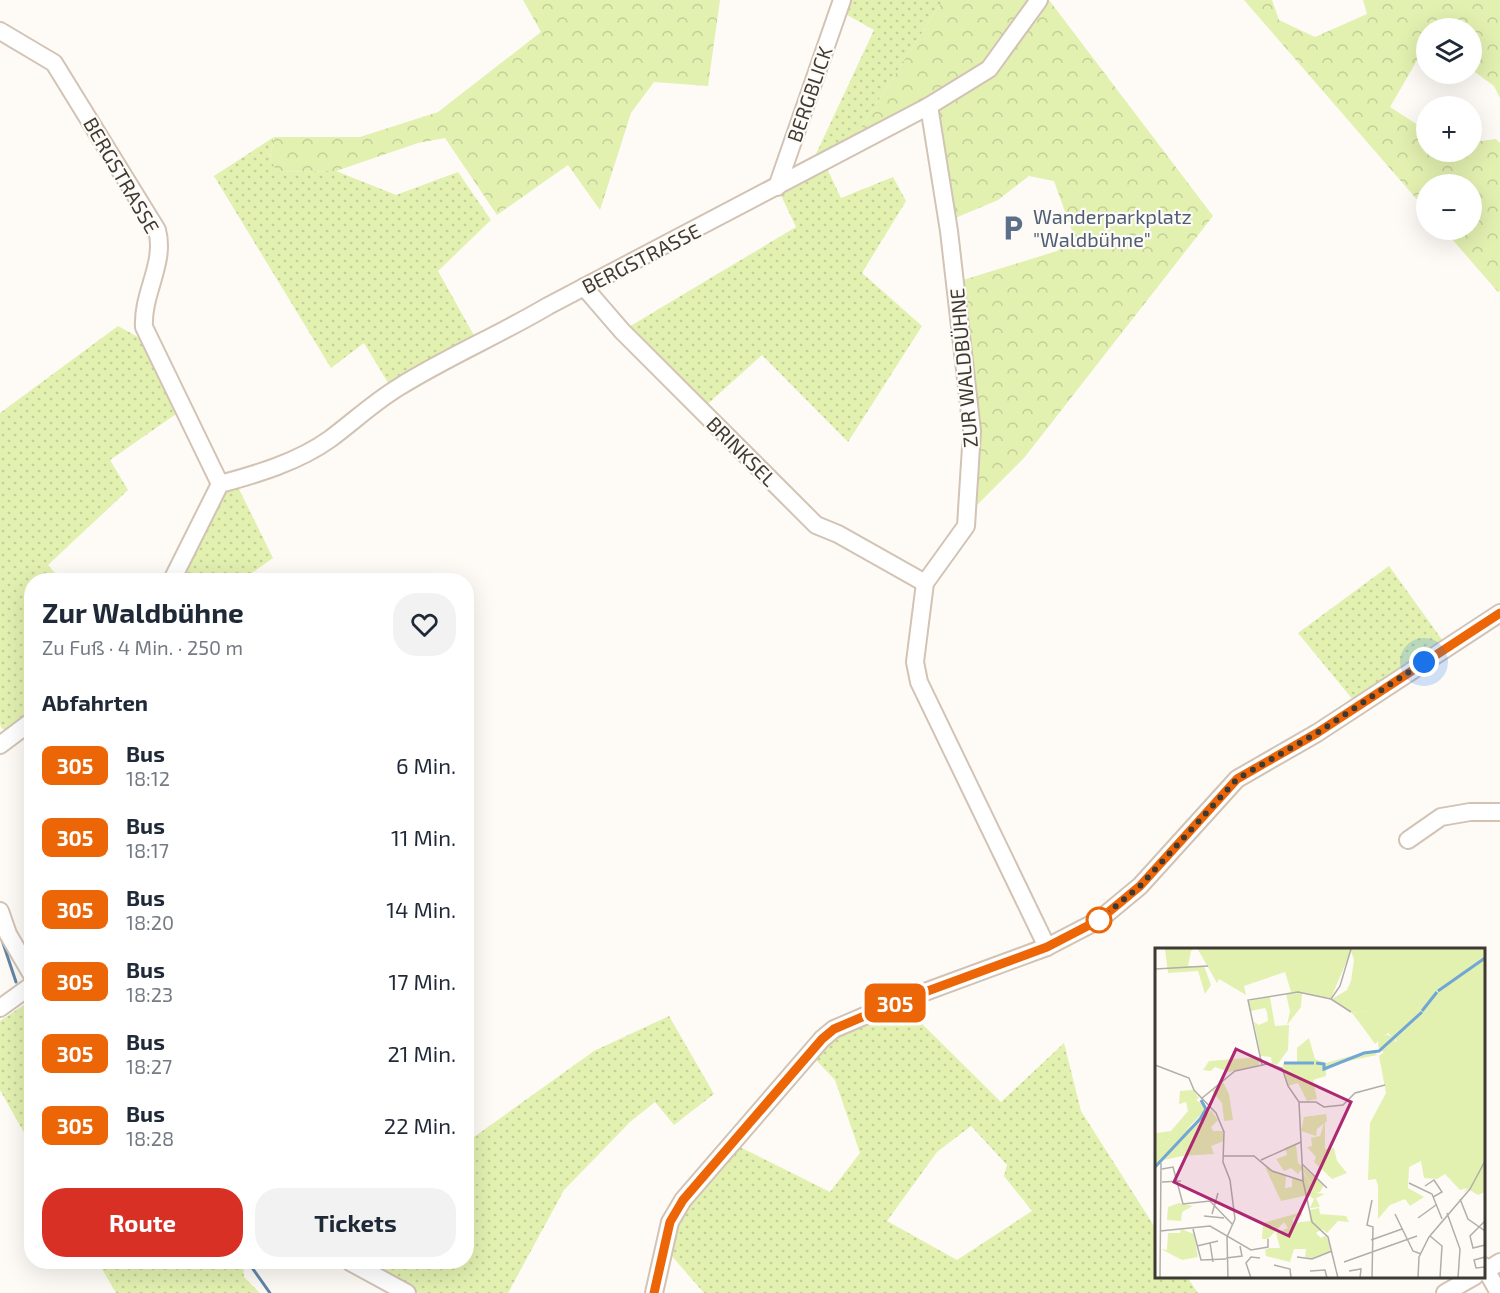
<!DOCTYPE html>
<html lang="de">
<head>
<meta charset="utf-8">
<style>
	:root { --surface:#fff; --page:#f2f2f3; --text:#1f2937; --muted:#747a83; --accent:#d93025 }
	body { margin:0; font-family:"Exo 2",sans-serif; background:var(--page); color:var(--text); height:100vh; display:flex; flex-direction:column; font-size:22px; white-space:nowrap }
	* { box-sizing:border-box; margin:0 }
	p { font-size:20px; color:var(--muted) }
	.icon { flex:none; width:33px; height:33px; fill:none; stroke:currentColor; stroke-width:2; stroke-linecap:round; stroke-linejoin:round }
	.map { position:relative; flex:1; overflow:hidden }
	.sheet { position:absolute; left:24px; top:573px; width:450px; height:696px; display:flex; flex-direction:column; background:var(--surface); border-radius:24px; box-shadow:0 6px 24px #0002 }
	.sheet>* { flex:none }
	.badge { padding:0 12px; border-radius:9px; font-size:21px; line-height:39px }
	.buttons { position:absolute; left:1416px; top:18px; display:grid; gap:12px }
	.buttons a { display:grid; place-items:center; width:66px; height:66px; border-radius:50%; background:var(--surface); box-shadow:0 6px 24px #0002; font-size:30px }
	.you { position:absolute; width:30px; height:30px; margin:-15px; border:4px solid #fff; border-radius:50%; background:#1a73e8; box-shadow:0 0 0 9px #1a73e833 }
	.map>.badge { position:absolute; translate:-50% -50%; box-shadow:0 0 0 3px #fff }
	h2 { padding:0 18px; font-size:22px; line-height:54px }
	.round { display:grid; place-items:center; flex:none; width:63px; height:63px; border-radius:24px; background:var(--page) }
	.head { display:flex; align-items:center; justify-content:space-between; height:102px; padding:0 18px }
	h1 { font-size:28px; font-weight:700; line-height:45px }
	.button { display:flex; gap:12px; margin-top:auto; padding:12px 18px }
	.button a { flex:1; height:69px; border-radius:24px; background:var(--accent); color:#fff; font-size:24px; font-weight:700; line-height:69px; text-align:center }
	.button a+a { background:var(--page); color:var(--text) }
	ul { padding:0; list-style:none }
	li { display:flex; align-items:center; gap:18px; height:72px; padding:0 18px }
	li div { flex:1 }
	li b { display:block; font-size:22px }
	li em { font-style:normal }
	li .badge { min-width:66px; font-weight:700; text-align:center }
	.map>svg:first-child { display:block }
	.grass { fill:url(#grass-dots); fill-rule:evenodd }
	.forest { fill:url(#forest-crowns) }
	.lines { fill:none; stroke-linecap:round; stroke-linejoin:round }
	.stream { stroke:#6285a6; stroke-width:3 }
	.minor-casing { stroke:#d2c3b4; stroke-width:20 }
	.minor { stroke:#fff; stroke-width:16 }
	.line-casing { stroke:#fff; stroke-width:14 }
	.line { stroke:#ec6608; stroke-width:9 }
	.walk { stroke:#3f3933; stroke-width:6; stroke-dasharray:0 10.8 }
	.stop-dot { fill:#fff; stroke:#ec6608; stroke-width:3 }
	.labels { text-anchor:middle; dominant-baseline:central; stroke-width:4.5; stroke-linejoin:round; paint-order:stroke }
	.street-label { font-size:20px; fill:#3f3933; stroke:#fefbf7 }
	.service-label { font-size:20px; fill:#4e5e75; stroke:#fefbf7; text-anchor:start }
	.inset-river { fill:none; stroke:#71a6d7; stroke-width:3 }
	.inset-road { fill:none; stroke:#b2ada9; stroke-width:1.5 }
	.view { fill:#ad2871; fill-opacity:0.15; stroke:#ad2871; stroke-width:3 }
	.inset-edge { fill:none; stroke:#3f3933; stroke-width:3 }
</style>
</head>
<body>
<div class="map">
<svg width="1500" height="1293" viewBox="0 0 1500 1293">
	<defs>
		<pattern id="grass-dots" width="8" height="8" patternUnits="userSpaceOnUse" patternTransform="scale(1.5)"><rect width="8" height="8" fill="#e2f0b0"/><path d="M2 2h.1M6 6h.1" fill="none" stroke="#c3cf98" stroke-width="1.8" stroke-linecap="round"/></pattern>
		<pattern id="forest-crowns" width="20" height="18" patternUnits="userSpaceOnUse" patternTransform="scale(1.5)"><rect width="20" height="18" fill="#e2f0b0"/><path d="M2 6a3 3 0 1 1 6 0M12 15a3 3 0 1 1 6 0" fill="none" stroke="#c3cf98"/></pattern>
	</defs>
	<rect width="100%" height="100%" fill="#fefbf7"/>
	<!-- grass -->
	<g class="grass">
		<path d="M844,0h99l-94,146 -25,16 17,36 52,-21 13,24 -44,72 60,53 -74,116 -86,-87 -61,55 -79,-79 174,-104 -19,-40 31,-16 66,-141 -34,-19z"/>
		<path d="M274,137l-4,21 8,14 58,-1 60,24 62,-23 33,48 -53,51 38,68 -86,47 -26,-43 -33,25 -117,-192z"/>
		<path d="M118,326l27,15 34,71 -69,48 18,30 -80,75 13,15h-29l-1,137 -22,15 -8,-4 -1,-5v-310z"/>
		<path d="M236,483l37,75 -31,22h-63c14,-29 30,-79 57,-97z"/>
		<path d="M1389,566l54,75 -89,60 -56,-68z"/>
		<path d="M24,1005l7,3v137l-31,-55v-69z"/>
		<path d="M906,1008l95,94 63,-59 17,68 75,118v47l31,1 11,16h-494l-33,-38 6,-35 59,-75 94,47 30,-39 -25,-73 -20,-21 22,-22zM971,1126l36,39 -3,11 28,35 -75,49 -70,-39 50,-69z"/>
		<path d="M669,1016l45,78 -40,31 -19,-23 -25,20 -66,68 -56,103h-89l-54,-30 101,-1 1,-120 127,-91z"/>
		<path d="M98,1262h145l1,15 16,16h-144z"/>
	</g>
	<!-- forest -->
	<g class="forest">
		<path d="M523,0h197l-12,86 -54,-4 -23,31 -31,97 -32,-45 -71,50 -52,-77 -27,5 -82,28 -59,1 -7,-14 4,-21h86l78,-25 103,-80z"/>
		<path d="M943,0h106l164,216 -189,242 -53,53 -8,-231 94,-29 17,-14 -20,-56 -25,-5 -31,24 -45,19 -16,-112 -88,39z"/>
		<path d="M1244,0h28l7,20 36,17 52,-23 -4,-14h137v98l-6,-12 -22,-16v-42h-46v17l-36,62 36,23v22h46v-10l24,-3 4,4v148l-2,1 -54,-62h28v-46h-46v26z"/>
	</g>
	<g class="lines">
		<!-- stream -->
		<g class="stream">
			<path d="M1,937l15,45"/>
			<path d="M29,1003l3,1"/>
			<path d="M248,1262l22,31"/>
		</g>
		<!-- minor casing -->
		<g class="minor-casing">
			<g id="minor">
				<path d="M0,31l54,32 103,167c9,33 -15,63 -13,97l76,157"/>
				<path d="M929,106l20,125 23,200 -6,95 -41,57 -10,79 4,20 128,265"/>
				<path d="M777,187l65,-187"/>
				<path d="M584,287l38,44 194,194 22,9 87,49"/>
				<path d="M172,580l48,-96c37,-10 78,-22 110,-45 23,-17 44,-37 69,-52 48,-30 100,-52 149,-81l381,-200 60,-37 50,-69"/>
				<path d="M0,745l32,-24"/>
				<path d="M1408,840l33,-23 29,-5h30"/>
				<path d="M0,911l8,23 24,41"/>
				<path d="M0,1008l32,-23"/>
				<path d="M350,1262l57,31"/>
				<path d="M1484,1266l15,27"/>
				<path d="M1484,1272l16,-10"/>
				<path d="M654,1293l16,-71 13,-22 139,-161 12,-10 61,-26 152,-56 52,-27 41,-34 97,-107 80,-46 183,-120"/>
				<path d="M1445,1293l30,-17"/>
			</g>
		</g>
		<!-- minor -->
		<use href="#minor" class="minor"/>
	</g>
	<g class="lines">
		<!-- line casing -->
		<g class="line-casing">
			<path id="line" d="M654,1293l16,-71 13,-22 139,-161 12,-10 61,-26 152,-56 52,-27 41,-34 97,-107 80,-46 183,-120"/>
		</g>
		<!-- line -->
		<use href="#line" class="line"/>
		<!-- walk -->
		<path class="walk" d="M1099,920l41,-34 97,-107 80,-46 107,-71"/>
	</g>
	<!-- icons -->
	<defs>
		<g id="parking-bare" transform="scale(2.07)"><path d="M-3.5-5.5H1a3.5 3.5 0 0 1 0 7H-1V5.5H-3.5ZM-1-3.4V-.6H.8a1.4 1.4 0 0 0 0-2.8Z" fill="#5c6f8a" stroke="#fefbf7" stroke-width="2.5" paint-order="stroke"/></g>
	</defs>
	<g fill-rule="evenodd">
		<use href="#parking-bare" x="1013" y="228"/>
	</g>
	<!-- markers -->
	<circle class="stop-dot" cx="1099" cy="920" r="12"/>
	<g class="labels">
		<!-- street labels -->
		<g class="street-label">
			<text transform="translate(809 94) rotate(-71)">BERGBLICK</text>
			<text transform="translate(122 175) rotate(60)">BERGSTRASSE</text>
			<text transform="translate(641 258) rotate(-27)">BERGSTRASSE</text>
			<text transform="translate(963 368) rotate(-95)">ZUR WALDBÜHNE</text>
			<text transform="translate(742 451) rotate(45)">BRINKSEL</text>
		</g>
		<!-- service labels -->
		<g class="service-label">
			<text x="1033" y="216">Wanderparkplatz<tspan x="1033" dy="23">"Waldbühne"</tspan></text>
		</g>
	</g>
	<!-- overview -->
	<g transform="translate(1155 948)">
		<rect width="330" height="330" fill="#fefbf7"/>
		<path d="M115,49l5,29 14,-1 -1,25 -11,15 -5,-1 -1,-7 -10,-1 -7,-34 5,3 9,-4 -1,-9 -2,-4 -14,3 -2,-10zM216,62l4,7 -13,9 -10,-13zM223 96a9 9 0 1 1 18 0a9 9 0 1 1-18 0ZM154,90l6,21 11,4 28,-8 21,-3 2,3 -38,8 -13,7v6l-13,4 4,19 -10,2 -9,-18 -10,3 -5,-19v-4l14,-1v-14zM105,109l-1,8 -30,7 -14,-5 -4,4 -8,-1 6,-9zM68,134l6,12 4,26 -9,1 -2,-18 -10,-12zM38,142l6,8 -3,2 9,5v5l-50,53v-16l12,-3 4,-13 17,-20 -2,-9 -7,2 1,-13zM56,162l7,10 -7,7 2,4h10l1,10 -13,5 3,8 -32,2 -1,-13zM171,166l1,7 -10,8 -1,7 -15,-5 3,-14zM141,196l2,19 26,22 -4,7 -4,1 -14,-24 -4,5 -7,-6 -7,3 -8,-12 11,-4 -2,-7zM24,255l14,3 -11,6 -1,9 -14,-1 1,-13zM26,281l13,5 4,23 -16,3 -21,-11 6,1 1,-17h12z" fill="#e2f0b0"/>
		<path d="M41,0l-5,3 -3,15h16l7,19 -6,9 -7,-23 -30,2 -3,-24zM42,0h288v244l-7,3 -10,-6 -5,4 4,-5 -7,2 -15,-16 -8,5 -13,-1 -3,-17 -12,6 -1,21 16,9 -14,9 -5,-7 -15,6 -12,14v-33l-2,-7 -8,1 2,-57 16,-30 -7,-37 18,-15 -9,-8 -13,11 -13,-18 12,-9 -3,-7 -19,3 -20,-14 15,-9 4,-9 3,-21 -3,-9 -20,47 -40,-6 -6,-20 -41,14 2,9 -27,-16 -2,4zM147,45l-1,14 -14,18 3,-14 -4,-17zM50,162l-3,11 -21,22 1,13 -18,4 -9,9v-6l22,-26 21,-16zM1,163v22l15,-2 -4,13 -12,3zM170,172v29l9,-1 3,13 10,12 -15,6 -18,-17 2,-5 -9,-10 5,-1 -1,-8 9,-2zM110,219l21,9 -1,12 7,-1v-9l10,3 1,-9 13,21 9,1 -9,4 4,9 -10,1 4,-9 -6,-4 -27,6zM164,260l1,6 26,2 3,6 -11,-1 -11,12 -5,-4 -6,4 5,5 5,-3 6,16 -20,8 -7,-2 1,-8h-12l-4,13 -24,-6 -1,-6 4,-2h11l-4,-15 12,-5 -4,-6 -16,17h-6l1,-16 39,-11v4l-9,2v5l17,-2 -1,-11z" fill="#e2f0b0"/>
		<path class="inset-river" d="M283,43l47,-33M267,63l15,-19M129,115h30M161,115l8,1v5l40,-16 15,-2 43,-39M0,219l45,-48 6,-10 -5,-9"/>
		<path class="inset-road" d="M0,21l53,-3M176,51l9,-13 11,-37M0,117l34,13 5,12 22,23 8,19 -1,30 7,18 5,39 -8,18 1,41M107,117l-14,-65 50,-8 33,7 20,13M46,151l34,-28 32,-7 15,4 6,18 11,16 4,79 9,41 16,15 10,41M144,154h17l8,5 19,-2 12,-12 30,-8M68,208h31l18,15 31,10M106,212l40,-18M147,216l25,24M7,221l11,-2 10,37 27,-3 23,24M7,234l19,-1M254,235l23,11 10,25M270,238l9,-6 8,12 -9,5M305,251l8,20 17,12M217,252l-5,25 6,2 -1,51M292,265l13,36 -2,29M57,266l6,-21M240,266l18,37 8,3M49,268l20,2M263,270l18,-13M330,273l-15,15 3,12 12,-3M38,281l8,31 25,-1M5,283l50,-5 41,24 17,-3v-8M275,288l12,10 -2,32M216,292l31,-11M55,295l3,19M42,298l21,-5M142,309l15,2 20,-8M330,309l-11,3 2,8 9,-1M71,310l16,-2 -2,-10M189,314l73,-26M119,317l16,4 1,9M155,323l15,-1 2,8M194,323l12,-2 -1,9M5,330l1,-115M96,330l-5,-15 5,-6 9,1M263,330l1,-21 10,-20 41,-48 15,-28"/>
		<path class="view" d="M81,101l115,53 -62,134 -115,-54z"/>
		<rect width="330" height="330" class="inset-edge"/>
	</g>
</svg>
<div class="buttons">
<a><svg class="icon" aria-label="layers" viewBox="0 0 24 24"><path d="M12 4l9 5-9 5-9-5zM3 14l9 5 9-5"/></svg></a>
<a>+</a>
<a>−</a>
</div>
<div class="you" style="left:1424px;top:662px"></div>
<b class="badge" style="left:895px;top:1003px;background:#ec6608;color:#fff">305</b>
<section class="sheet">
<div class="head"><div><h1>Zur Waldbühne</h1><p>Zu Fuß · 4 Min. · 250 m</p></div><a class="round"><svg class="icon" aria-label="heart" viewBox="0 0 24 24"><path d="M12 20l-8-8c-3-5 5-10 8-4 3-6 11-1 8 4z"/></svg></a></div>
<h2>Abfahrten</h2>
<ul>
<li><span class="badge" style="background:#ec6608;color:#fff">305</span><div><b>Bus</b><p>18:12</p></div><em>6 Min.</em></li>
<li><span class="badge" style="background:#ec6608;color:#fff">305</span><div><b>Bus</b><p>18:17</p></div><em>11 Min.</em></li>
<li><span class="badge" style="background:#ec6608;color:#fff">305</span><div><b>Bus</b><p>18:20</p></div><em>14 Min.</em></li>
<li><span class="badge" style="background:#ec6608;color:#fff">305</span><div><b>Bus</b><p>18:23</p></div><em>17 Min.</em></li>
<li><span class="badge" style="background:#ec6608;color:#fff">305</span><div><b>Bus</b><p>18:27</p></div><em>21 Min.</em></li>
<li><span class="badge" style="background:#ec6608;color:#fff">305</span><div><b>Bus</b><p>18:28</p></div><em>22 Min.</em></li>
</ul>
<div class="button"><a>Route</a><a>Tickets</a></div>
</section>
</div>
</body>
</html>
